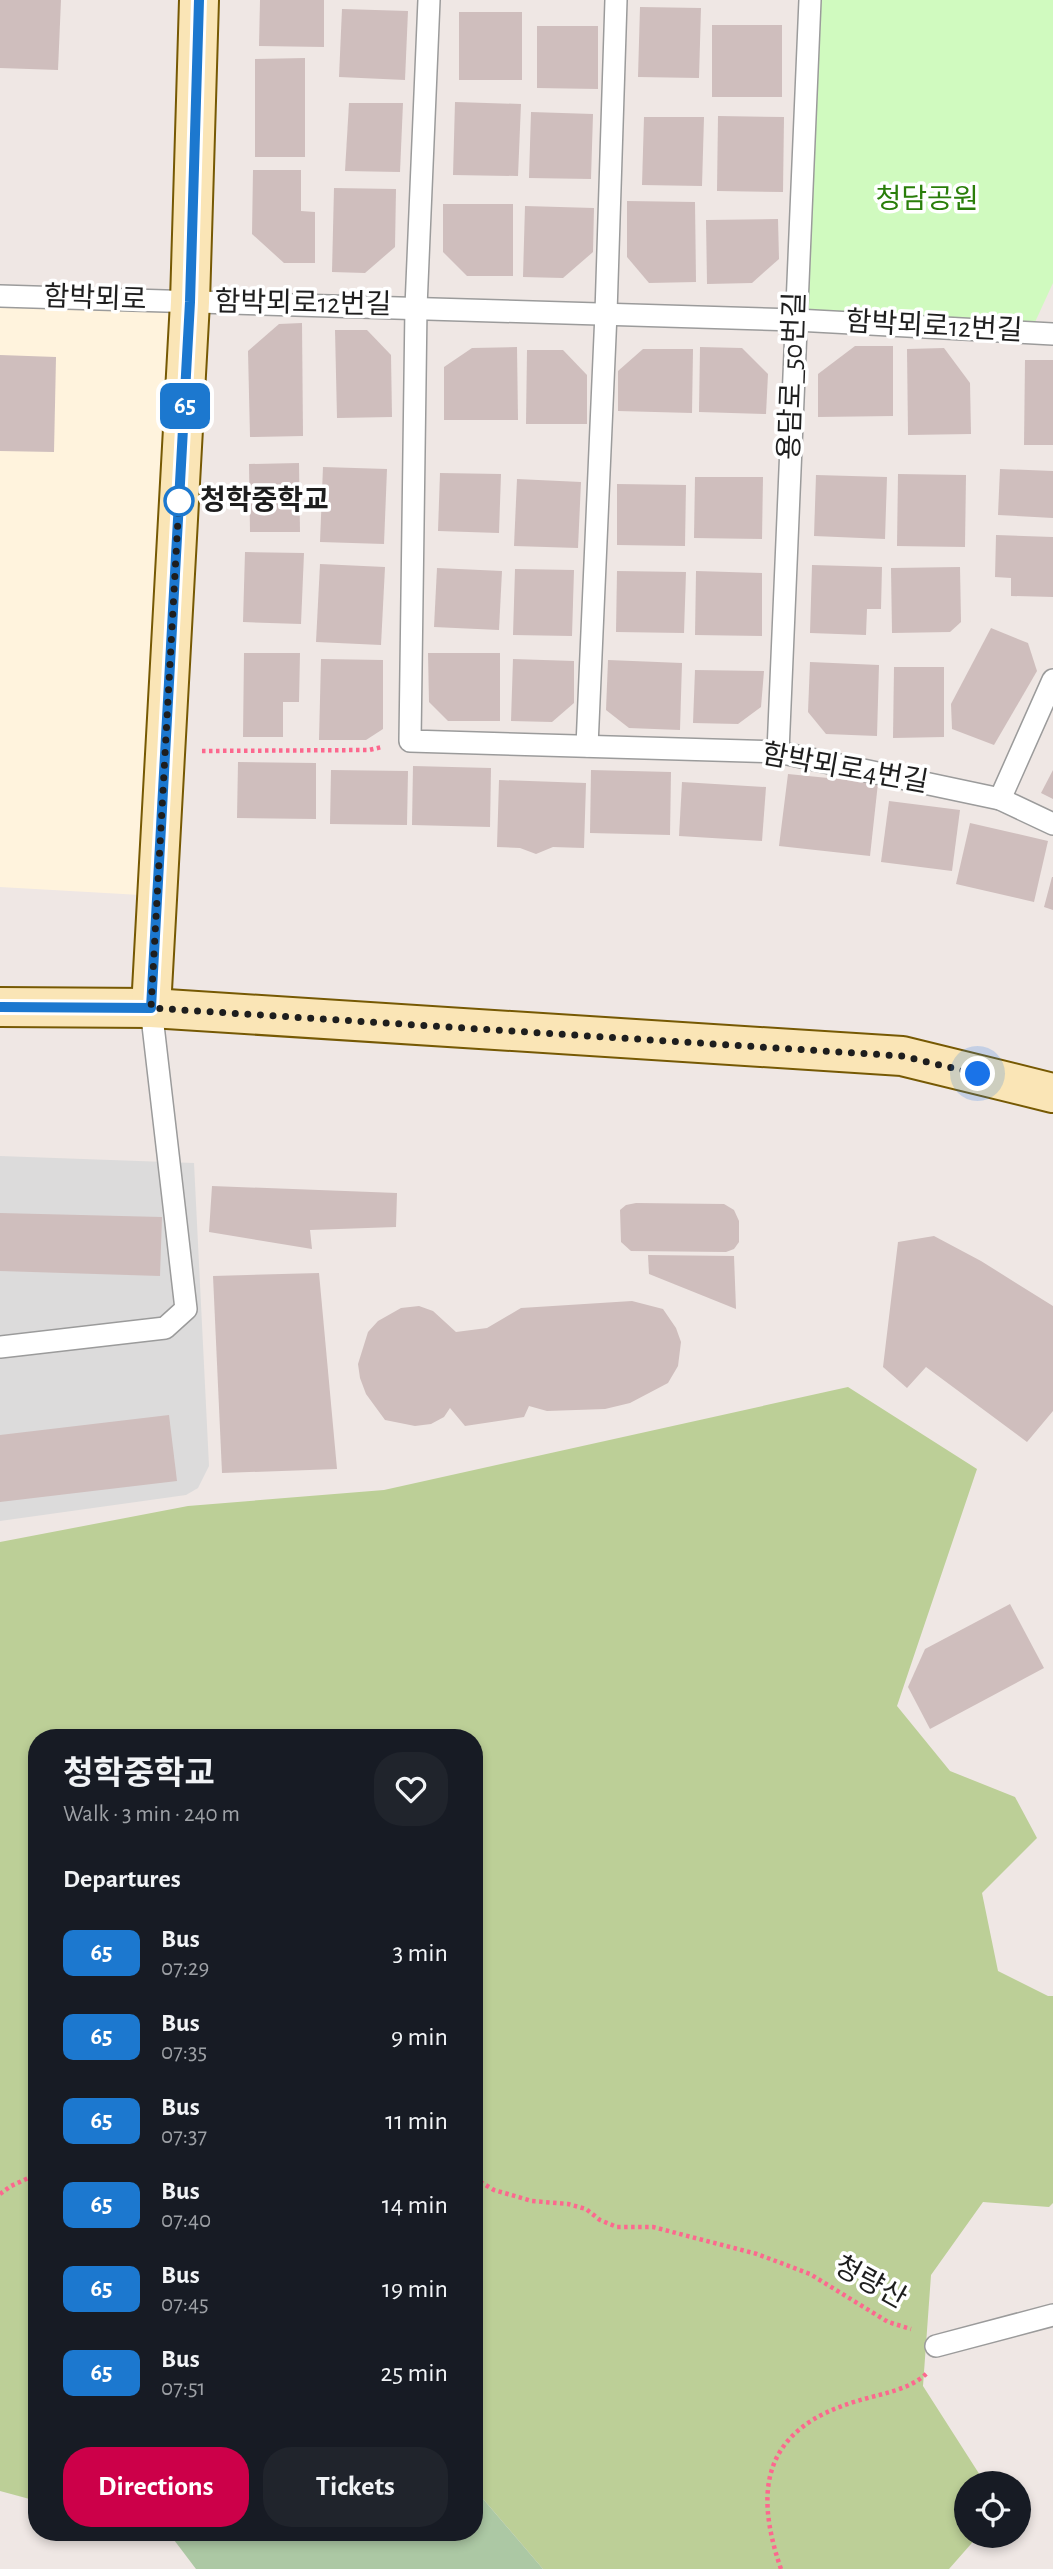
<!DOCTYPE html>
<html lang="en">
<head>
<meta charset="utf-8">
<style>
	:root { --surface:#171b24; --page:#20242c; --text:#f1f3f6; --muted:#9ea1a6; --accent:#cc0049 }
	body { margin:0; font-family:"Alegreya Sans","Noto Sans KR",sans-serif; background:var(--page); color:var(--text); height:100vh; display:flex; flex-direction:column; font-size:26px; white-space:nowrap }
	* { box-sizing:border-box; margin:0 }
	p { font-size:23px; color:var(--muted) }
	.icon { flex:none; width:38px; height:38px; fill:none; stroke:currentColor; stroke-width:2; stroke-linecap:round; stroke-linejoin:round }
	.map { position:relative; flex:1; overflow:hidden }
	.drawer { position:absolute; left:28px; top:1729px; width:455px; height:812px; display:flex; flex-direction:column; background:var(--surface); border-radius:28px; box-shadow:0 4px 10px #0003 }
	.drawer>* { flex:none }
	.badge { padding:0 14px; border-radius:10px; font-size:24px; line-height:46px }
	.fabs { position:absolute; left:954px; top:2471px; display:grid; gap:14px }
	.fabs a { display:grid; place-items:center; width:77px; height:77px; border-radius:50%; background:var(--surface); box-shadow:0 4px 10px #0003; font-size:35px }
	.you { position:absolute; width:35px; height:35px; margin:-18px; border:5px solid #fff; border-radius:50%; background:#1a73e8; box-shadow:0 0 0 10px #1a73e833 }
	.map>.badge { position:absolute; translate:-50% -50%; box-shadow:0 0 0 4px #fff }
	h2 { padding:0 35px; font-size:26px; line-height:63px }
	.round { display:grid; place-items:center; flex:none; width:74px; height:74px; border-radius:28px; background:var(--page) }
	.head { display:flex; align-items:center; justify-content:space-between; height:119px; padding:0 35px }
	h1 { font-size:33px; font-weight:700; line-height:52px }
	.cta { display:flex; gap:14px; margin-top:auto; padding:14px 35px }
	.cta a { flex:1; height:80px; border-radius:28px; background:var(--accent); color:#fff; font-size:28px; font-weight:700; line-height:80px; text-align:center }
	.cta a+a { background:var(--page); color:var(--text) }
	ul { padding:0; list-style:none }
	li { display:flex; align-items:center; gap:21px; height:84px; padding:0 35px }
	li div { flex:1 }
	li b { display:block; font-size:26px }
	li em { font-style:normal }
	li .badge { min-width:77px; font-weight:700; text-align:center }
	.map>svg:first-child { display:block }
	.residential { fill:#dcdbdb }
	.education { fill:#fff3dd }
	.forest { fill:#bccf97 }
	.cemetery { fill:#acc8a4 }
	.park { fill:#d0fabf }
	.building { fill:#cfbebd }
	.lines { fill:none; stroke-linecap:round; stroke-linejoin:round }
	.lane-casing { stroke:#9b9b9b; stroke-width:24 }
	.secondary-casing { stroke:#765903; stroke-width:42 }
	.path { stroke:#fc688e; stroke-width:4.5; stroke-dasharray:3.5 3.5; stroke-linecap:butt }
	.lane { stroke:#fff; stroke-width:21 }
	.secondary { stroke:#fae5b6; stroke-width:38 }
	.line-casing { stroke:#fff; stroke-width:16 }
	.line { stroke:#1c78cf; stroke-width:10 }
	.walk { stroke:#1e1e1e; stroke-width:7; stroke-dasharray:0 12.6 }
	.stop-dot { fill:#fff; stroke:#1c78cf; stroke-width:3.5 }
	.labels { text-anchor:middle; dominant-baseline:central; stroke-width:7; stroke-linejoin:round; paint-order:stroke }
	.park-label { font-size:28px; fill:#2a7e0a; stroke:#fff }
	.street-label { font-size:28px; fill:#1e1e1e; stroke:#fff }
	.stop-label { font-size:28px; font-weight:bold; fill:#1e1e1e; stroke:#fff; text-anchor:start }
</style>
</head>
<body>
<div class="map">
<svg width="1053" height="2569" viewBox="0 0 1053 2569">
	<rect width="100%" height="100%" fill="#efe7e4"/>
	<!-- residential -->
	<path class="residential" d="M0,1156l194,7 15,303 -11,22 -12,7 -186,26z"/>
	<!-- education -->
	<path class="education" d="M0,296l190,6 -32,594 -158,-9z"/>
	<!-- forest -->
	<path class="forest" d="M848,1387l129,82 -80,237 53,65 65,26 22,41 -55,55 16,78 50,25h5v207l-4,4 -66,-5 -52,73 -8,111 62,97h-19v53h12l-29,33h-406l-59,-69 -10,-2v-760h-437v763l-37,-10v-949l188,-36 196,-16z"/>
	<!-- cemetery -->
	<path class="cemetery" d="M474,2498l10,2 59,69h-347l-28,-37h306z"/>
	<!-- park -->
	<path class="park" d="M810,0h243v283l-23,50 -234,-13z"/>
	<!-- building -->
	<g class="building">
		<path d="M0,0h61l-3,70 -58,-2z"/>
		<path d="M260,0h64v47l-65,-1z"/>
		<path d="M640,7l61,1 -2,70 -61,-1z"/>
		<path d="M342,9l66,2 -3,69 -66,-3z"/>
		<rect x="459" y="12" width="63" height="68"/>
		<rect x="712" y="25" width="70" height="72"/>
		<path d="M537,26h61v63l-61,-1z"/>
		<path d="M305,58v99h-50v-98z"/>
		<path d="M455,102l66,2 -3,72 -65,-1z"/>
		<path d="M349,103h54l-3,69 -55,-1z"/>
		<path d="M531,112l62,2 -2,65 -62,-1z"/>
		<path d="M718,116l66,1 -1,75 -66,-1z"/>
		<path d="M644,117h60l-2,69 -60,-1z"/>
		<path d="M253,170h48v41l14,1v51h-31l-32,-29z"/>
		<path d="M334,188l62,1 -1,58 -30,26 -33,-1z"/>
		<path d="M627,201l68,1 1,80 -47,1 -22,-26z"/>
		<path d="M443,204h70v72h-46l-24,-24z"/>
		<path d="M525,206l69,2 -1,44 -30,26 -40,-1z"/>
		<path d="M778,219l1,40 -27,24 -45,1 -1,-64z"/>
		<path d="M302,323l1,113 -53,1 -2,-86 31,-27z"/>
		<path d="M335,330h32l24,25 1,62 -55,1z"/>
		<path d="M855,346h38v70l-75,1v-43z"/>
		<path d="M517,347l1,73h-74v-53l28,-19z"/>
		<path d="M700,347l42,1 26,26 -2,40 -67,-2z"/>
		<path d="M944,348l26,35 1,51 -63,1 -1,-86z"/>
		<path d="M643,349h50l-1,64 -74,-2v-40z"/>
		<path d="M527,350h36l24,25v49h-61z"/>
		<path d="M0,355l56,2 -2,95 -54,-1z"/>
		<path d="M1025,360h28v85h-29z"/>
		<path d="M299,463l1,69h-50l-1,-68z"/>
		<path d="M323,467l64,2 -3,75 -64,-2z"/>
		<path d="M1000,469l53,2v47l-55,-3z"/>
		<path d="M440,473l61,1 -2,59 -61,-2z"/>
		<path d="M898,474l68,1 -1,72 -68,-1z"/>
		<path d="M816,475l71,2 -2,62 -71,-3z"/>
		<path d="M695,477h68l-1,62 -68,-1z"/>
		<path d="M517,479l64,3 -3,66 -64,-2z"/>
		<path d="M617,484l69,1 -1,61 -68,-1z"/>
		<path d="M996,535l57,2v60l-42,-1v-18l-16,-1z"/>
		<path d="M245,552l59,1 -3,71 -58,-2z"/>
		<path d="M320,564l65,3 -4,78 -65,-3z"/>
		<path d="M812,565l70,2 -1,42h-14l-1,26 -56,-2z"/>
		<path d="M960,567l1,55 -11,10 -58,1 -1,-65z"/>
		<path d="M437,568l65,3 -3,59 -65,-3z"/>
		<path d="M515,569l59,1 -2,66 -59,-1z"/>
		<path d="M617,571l69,1 -2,61 -68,-1z"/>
		<path d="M696,571l66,2v63l-67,-1z"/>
		<path d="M991,628l37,15 9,28 -43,74 -42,-16 -1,-25z"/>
		<path d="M244,653h56l-1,49h-16v35h-40z"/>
		<path d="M428,653h72v68h-52l-19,-19z"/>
		<path d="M321,659l62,1v69l-17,11h-47z"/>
		<path d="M513,659l61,2v42l-22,19 -41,-1z"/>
		<path d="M608,660l74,3 -2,67 -51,-2 -23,-18z"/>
		<path d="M810,662l69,3 -2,71 -51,-2 -18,-22z"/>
		<path d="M894,667h50v70l-51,1z"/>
		<path d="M695,670l69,1 -3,36 -23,17 -45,-1z"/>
		<path d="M238,762l78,1v56l-79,-1z"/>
		<path d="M413,766l78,2 -1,59 -78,-2z"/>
		<path d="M331,770l77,1 -1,54 -77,-1z"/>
		<path d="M591,770l80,2 -1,63 -80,-2z"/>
		<path d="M1053,770v29l-12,-6z"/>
		<path d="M788,774l90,9 -8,73 -91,-10z"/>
		<path d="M499,780l87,3 -2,65 -31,-1 -17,7 -16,-6 -23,-1z"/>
		<path d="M682,782l84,5 -4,54 -83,-5z"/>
		<path d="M889,801l71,9 -8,61 -71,-9z"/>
		<path d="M970,823l78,18 -14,61 -78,-18z"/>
		<path d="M1052,877h1v33l-9,-3z"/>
		<path d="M212,1186l185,7 -1,34 -86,3 2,19 -103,-17z"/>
		<path d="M636,1203l88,1 10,6 5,11v21l-5,7 -8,3 -95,-1 -10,-9 -1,-32 6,-5z"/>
		<path d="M0,1213l162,4 -2,59 -160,-5z"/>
		<path d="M934,1236l47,25 72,45v105l-26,31 -101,-75 -19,21 -24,-21 15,-125z"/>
		<path d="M648,1255l86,1 2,53 -87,-35z"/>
		<path d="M319,1273l18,196 -115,4 -9,-197z"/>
		<path d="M632,1301l31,8 13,19 5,14 -3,24 -10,17 -38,20 -25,6 -58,2 -18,-5 -5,11 -59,9 -15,-18 -6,9 -13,7 -16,2 -30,-6 -19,-26 -6,-16 -2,-14 10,-32 10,-11 23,-13 18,-2 14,5 23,21 31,-4 34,-20z"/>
		<path d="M169,1415l8,66 -177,21v-67z"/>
		<path d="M1010,1604l34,64 -114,61 -22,-42 17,-38z"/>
	</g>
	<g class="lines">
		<!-- lane casing -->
		<g class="lane-casing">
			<g id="lane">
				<path d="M429,0l-13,307 -6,434 368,11 222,47 53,25"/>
				<path d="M0,296l796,24 257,14"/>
				<path d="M587,746l19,-433 10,-313"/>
				<path d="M778,752l32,-752"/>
				<path d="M1000,799l53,-119"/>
				<path d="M0,1347l165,-19 21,-19 -35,-301"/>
				<path d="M936,2346l117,-31"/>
			</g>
		</g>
		<!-- secondary casing -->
		<g class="secondary-casing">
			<g id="secondary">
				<path d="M0,1007l151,1 751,48 151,37"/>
				<path d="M151,1008l39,-706 9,-302"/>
			</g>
		</g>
		<!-- path -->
		<g class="path">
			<path d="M202,751l167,-1 13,-3"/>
			<path d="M474,2178l20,12 38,11 36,3 18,5 14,11 17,7h36l104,27 53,20 78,48 23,7"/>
			<path d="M0,2194l11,-8 26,-12"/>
			<path d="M781,2569c-29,-84 -15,-141 76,-168 23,-7 53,-11 70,-28"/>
		</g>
		<!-- lane -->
		<use href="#lane" class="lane"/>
		<!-- secondary -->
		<use href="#secondary" class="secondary"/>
	</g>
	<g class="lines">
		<!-- line casing -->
		<g class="line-casing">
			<path id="line" d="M0,1007l151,1 39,-706 9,-302"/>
		</g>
		<!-- line -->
		<use href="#line" class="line"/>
		<!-- walk -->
		<path class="walk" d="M179,501l-28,507 751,48 76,18"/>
	</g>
	<!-- markers -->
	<circle class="stop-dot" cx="179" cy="501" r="14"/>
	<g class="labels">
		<!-- park labels -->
		<g class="park-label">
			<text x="927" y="200">청담공원</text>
		</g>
		<!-- street labels -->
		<g class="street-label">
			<text transform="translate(95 299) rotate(2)">함박뫼로</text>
			<text transform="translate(303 304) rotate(1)">함박뫼로12번길</text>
			<text transform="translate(934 327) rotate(3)">함박뫼로12번길</text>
			<text transform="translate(793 376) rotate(-88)">용담로_50번길</text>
			<text transform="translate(845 769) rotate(10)">함박뫼로4번길</text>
			<text transform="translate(870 2283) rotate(29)">청량산</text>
		</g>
		<!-- stop labels -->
		<g class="stop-label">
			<text x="200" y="501">청학중학교</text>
		</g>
	</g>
</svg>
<div class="fabs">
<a><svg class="icon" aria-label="locate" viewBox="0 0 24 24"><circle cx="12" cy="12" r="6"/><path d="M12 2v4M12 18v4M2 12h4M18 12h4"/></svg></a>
</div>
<div class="you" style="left:978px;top:1074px"></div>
<b class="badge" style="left:185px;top:406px;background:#1c78cf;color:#fff">65</b>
<section class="drawer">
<div class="head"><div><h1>청학중학교</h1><p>Walk · 3 min · 240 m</p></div><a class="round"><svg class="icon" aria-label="heart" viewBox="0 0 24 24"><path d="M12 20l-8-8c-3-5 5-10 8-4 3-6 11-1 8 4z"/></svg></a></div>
<h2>Departures</h2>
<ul>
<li><span class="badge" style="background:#1c78cf;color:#fff">65</span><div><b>Bus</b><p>07:29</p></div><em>3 min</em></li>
<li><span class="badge" style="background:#1c78cf;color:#fff">65</span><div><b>Bus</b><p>07:35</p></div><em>9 min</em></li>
<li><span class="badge" style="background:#1c78cf;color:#fff">65</span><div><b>Bus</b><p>07:37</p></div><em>11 min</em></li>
<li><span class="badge" style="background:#1c78cf;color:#fff">65</span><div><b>Bus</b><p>07:40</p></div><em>14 min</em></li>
<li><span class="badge" style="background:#1c78cf;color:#fff">65</span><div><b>Bus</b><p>07:45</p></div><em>19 min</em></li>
<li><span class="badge" style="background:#1c78cf;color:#fff">65</span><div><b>Bus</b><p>07:51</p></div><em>25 min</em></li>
</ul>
<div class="cta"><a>Directions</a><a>Tickets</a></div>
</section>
</div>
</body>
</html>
